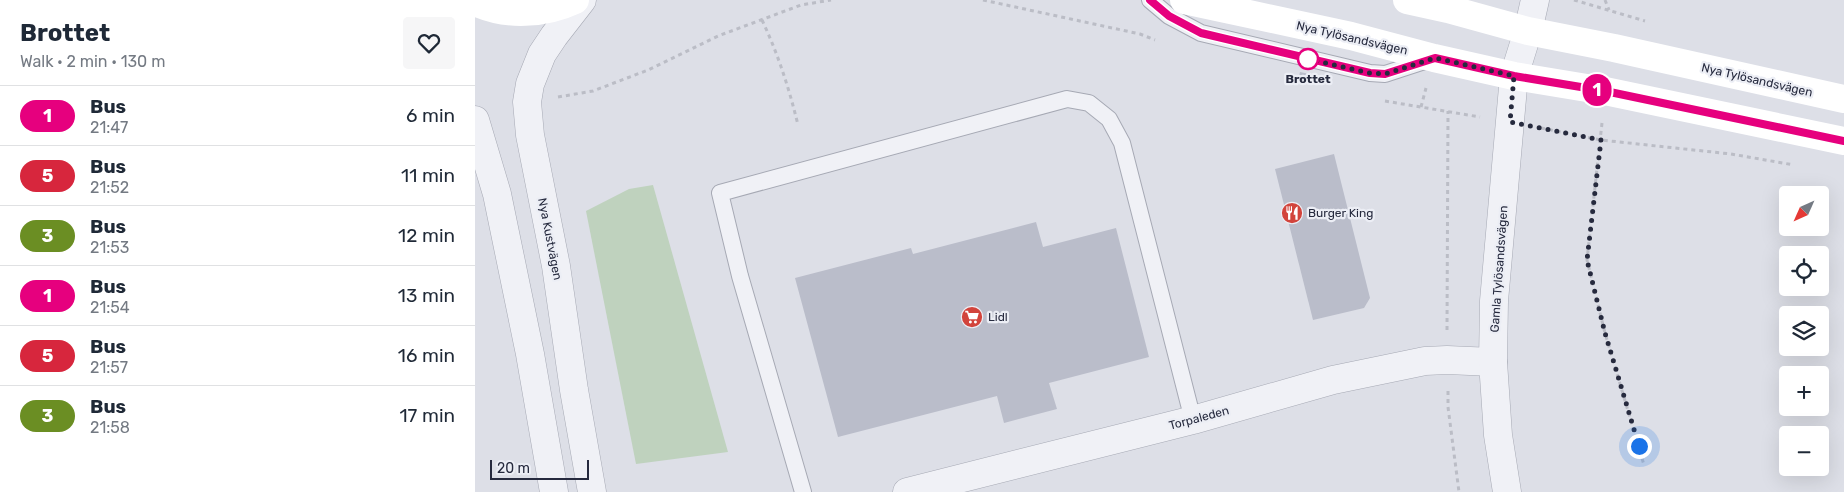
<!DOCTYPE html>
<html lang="en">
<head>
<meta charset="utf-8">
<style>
	:root { --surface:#fff; --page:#f6f6f7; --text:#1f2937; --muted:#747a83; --line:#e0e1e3 }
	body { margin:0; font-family:Rubik,sans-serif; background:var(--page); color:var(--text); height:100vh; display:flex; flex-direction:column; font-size:19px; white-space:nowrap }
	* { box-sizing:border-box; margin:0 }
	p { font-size:16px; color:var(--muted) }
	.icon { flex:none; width:28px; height:28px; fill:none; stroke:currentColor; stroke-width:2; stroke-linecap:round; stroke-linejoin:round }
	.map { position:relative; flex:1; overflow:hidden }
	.drawer { display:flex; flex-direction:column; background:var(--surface); width:475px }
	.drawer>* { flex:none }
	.badge { padding:0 10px; border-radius:16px; font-size:18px; line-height:32px }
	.needle { width:32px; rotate:225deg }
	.fabs { position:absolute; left:1304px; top:186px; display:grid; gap:10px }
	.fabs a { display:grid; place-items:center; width:50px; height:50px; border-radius:5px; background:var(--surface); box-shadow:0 5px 20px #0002; font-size:25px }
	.scale { position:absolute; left:15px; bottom:12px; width:99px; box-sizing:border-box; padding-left:5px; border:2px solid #262a3e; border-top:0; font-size:14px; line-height:18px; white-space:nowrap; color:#262a3e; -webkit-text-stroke:4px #eceef5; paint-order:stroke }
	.you { position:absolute; width:25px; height:25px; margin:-12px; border:4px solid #fff; border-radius:50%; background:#1a73e8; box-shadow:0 0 0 8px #1a73e833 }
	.map>.badge { position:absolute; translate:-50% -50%; box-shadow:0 0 0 2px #fff }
	.round { display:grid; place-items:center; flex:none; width:52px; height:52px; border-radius:5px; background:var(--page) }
	.head { display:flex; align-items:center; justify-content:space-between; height:85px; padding:0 20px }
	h1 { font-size:24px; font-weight:700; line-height:38px }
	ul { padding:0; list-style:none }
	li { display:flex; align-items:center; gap:15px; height:60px; padding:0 20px; border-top:1px solid var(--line) }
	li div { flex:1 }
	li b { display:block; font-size:19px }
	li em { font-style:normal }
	li .badge { min-width:55px; font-weight:700; text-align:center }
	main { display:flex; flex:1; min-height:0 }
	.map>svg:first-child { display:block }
	.green { fill:#bfd2be }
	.building { fill:#babdca }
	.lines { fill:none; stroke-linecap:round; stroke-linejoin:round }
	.service-casing { stroke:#a6a9b4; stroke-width:18 }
	.minor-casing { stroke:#a6a9b4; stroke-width:29 }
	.tertiary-casing { stroke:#a6a9b4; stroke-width:29 }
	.path { stroke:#bbbdc6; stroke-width:3; stroke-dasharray:4 4; stroke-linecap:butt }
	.service { stroke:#f0f1f6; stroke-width:16 }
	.minor { stroke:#f0f1f6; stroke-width:28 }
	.tertiary { stroke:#f0f1f6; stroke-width:28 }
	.secondary { stroke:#fff; stroke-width:28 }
	.line-casing { stroke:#fff; stroke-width:11 }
	.line { stroke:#e6007e; stroke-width:8 }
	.walk { stroke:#262a3e; stroke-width:5; stroke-dasharray:0 9 }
	.stop-dot { fill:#fff; stroke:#e6007e; stroke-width:2.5 }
	.labels { text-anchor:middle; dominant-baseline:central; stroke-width:4.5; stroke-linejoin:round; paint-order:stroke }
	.street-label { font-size:12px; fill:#262a3e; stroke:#eceef5 }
	.stop-label { font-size:12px; font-weight:bold; fill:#262a3e; stroke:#eceef5 }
	.poi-label { font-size:12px; fill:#262a3e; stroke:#eceef5; text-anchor:start }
</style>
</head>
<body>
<main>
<section class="drawer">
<div class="head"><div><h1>Brottet</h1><p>Walk · 2 min · 130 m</p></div><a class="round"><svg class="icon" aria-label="heart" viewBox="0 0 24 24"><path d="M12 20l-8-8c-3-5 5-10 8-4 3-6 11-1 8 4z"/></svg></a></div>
<ul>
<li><span class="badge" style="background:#e6007e;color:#fff">1</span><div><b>Bus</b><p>21:47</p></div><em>6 min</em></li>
<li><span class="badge" style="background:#d7263d;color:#fff">5</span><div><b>Bus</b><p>21:52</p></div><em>11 min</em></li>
<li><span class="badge" style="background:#6b8e23;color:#fff">3</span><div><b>Bus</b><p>21:53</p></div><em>12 min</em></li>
<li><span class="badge" style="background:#e6007e;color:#fff">1</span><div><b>Bus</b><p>21:54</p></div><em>13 min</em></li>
<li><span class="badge" style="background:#d7263d;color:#fff">5</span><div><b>Bus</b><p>21:57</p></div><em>16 min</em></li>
<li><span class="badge" style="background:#6b8e23;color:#fff">3</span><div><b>Bus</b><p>21:58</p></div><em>17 min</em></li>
</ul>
</section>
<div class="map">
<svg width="1369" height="492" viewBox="0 0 1369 492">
	<rect width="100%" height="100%" fill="#dddfe7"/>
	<!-- green -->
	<path class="green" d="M178,185l75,267 -92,12 -50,-253 43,-22z"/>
	<!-- building -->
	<g class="building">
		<path d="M825,72l14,3 -2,9 -14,-3z"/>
		<path d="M859,154l36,144 -6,10 -51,12 -38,-151z"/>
		<path d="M561,222l7,25 73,-19 33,129 -100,26 8,26 -53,14 -7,-27 -159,41 -43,-159 116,-30 2,6z"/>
	</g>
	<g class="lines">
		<!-- service casing -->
		<g class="service-casing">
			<g id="service">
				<path d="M675,0l19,16 32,17 169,40 15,1 46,-15"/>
				<path d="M328,492l-63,-216 -20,-83 347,-94 22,4 20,16 13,24 71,277"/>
			</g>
		</g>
		<!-- minor casing -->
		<g class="minor-casing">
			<g id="minor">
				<path d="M1039,76l14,-45 7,-31"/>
				<path d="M432,492l286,-72 140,-40 92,-19 22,-1 46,2"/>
			</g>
		</g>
		<!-- tertiary casing -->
		<g class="tertiary-casing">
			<g id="tertiary">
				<path d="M107,0l-28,36 -12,18 -12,30 -3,18 3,33 26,131 18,124 18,102"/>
				<path d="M0,120l22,74 33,160 24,138"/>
				<path d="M1032,492l-9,-57 -5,-73 1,-61 20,-225"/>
			</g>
		</g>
		<!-- path -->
		<g class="path">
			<path d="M508,0l157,34 15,6"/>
			<path d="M1099,0l71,21"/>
			<path d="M1130,0l4,10"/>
			<path d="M287,20c16,34 27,68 36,105"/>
			<path d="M83,97l35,-6 55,-21 70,-34 83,-31 30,-5"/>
			<path d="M910,101l95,16"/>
			<path d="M946,107l5,-19"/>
			<path d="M1127,123l-15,137 18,73 39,132"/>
			<path d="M1066,128l60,12 130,14 63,11"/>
			<path d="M972,330l1,-219"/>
			<path d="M973,391v16l11,85"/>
		</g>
		<!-- service -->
		<use href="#service" class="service"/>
		<!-- minor -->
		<use href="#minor" class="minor"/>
		<!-- tertiary -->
		<use href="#tertiary" class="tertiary"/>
		<!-- secondary -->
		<g class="secondary">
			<path d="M709,0l167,36 83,22 80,18 91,15 239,50"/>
			<path d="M932,0l41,9 80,22 86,17 230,51"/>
			<path d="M0,2c31,15 70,12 100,-2"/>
		</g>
	</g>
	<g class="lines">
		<!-- line casing -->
		<g class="line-casing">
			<path id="line" d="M675,0l19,16 32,17 169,40 15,1 50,-16 79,18 91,15 239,50"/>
		</g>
		<!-- line -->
		<use href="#line" class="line"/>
		<!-- walk -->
		<path class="walk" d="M833,59l62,14 15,1 50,-16 79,18 -4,46 91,18 -14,120 18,73 34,113"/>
	</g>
	<!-- icons -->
	<defs>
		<g id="restaurant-disc" transform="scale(1.125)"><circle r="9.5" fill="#d2443c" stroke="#eceef5"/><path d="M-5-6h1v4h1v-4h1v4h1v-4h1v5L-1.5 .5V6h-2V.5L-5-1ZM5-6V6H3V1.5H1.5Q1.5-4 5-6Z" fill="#fff"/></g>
		<g id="supermarket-disc" transform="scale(1.125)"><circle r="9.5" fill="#d2443c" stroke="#eceef5"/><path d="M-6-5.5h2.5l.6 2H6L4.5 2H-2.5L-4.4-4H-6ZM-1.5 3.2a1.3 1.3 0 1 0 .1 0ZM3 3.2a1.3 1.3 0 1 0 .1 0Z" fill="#fff"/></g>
	</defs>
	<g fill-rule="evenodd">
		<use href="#restaurant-disc" x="817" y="213"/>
		<use href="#supermarket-disc" x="497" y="317"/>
	</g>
	<!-- markers -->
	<circle class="stop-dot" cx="833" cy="59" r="10"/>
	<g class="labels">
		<!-- street labels -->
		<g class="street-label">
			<text transform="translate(877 38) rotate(13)">Nya Tylösandsvägen</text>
			<text transform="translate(1282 80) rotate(13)">Nya Tylösandsvägen</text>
			<text transform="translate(75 239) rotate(79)">Nya Kustvägen</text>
			<text transform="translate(1024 269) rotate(-86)">Gamla Tylösandsvägen</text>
			<text transform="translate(724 418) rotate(-15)">Torpaleden</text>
		</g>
		<!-- stop labels -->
		<g class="stop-label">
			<text x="833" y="79">Brottet</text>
		</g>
		<!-- poi labels -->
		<g class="poi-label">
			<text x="833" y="213">Burger King</text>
			<text x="513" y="317">Lidl</text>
		</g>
	</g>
</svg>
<div class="fabs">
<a><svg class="needle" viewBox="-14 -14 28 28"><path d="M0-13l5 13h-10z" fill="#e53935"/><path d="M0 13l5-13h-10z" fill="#747a83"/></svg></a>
<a><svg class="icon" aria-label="locate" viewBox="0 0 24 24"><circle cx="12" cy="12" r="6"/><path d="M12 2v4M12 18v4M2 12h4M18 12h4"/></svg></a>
<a><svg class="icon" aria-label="layers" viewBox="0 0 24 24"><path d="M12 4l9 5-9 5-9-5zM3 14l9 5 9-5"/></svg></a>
<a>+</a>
<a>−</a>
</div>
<div class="scale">20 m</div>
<div class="you" style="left:1164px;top:446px"></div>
<b class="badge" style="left:1122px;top:90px;background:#e6007e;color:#fff">1</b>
</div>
</main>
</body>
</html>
